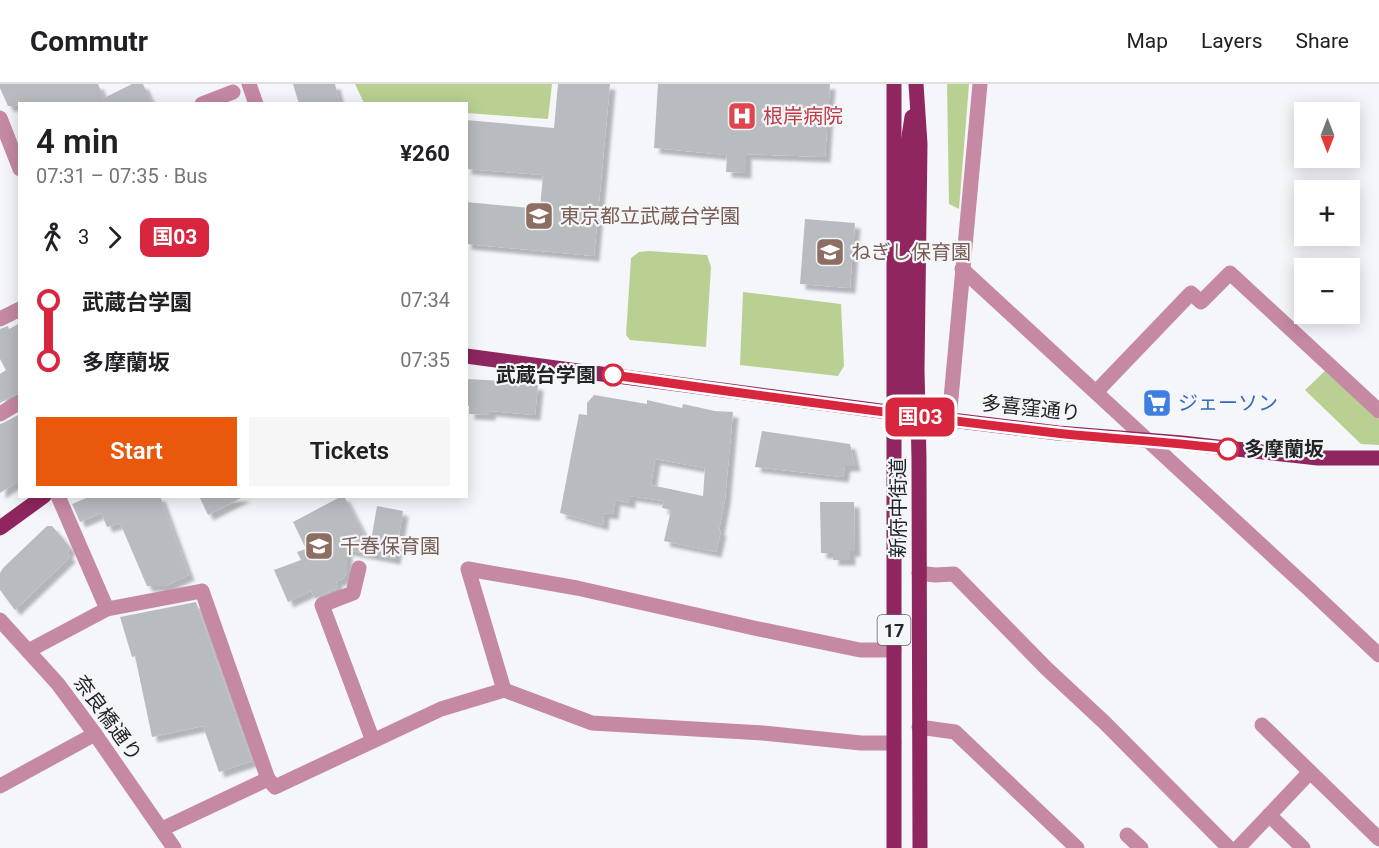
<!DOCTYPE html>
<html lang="en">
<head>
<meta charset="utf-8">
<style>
	:root { --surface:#fff; --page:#f6f6f6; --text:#202124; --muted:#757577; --line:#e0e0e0; --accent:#ea580c }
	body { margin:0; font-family:Roboto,"Noto Sans JP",sans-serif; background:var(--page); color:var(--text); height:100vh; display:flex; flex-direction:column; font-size:22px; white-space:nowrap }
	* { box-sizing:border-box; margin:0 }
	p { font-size:20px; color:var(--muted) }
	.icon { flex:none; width:33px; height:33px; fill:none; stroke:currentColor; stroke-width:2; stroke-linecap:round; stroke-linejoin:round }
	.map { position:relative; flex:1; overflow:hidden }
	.panel { position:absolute; left:18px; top:18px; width:450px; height:396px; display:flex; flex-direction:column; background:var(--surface); border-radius:0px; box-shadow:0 3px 15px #0003 }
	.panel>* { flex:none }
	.badge { padding:0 12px; border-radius:9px; font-size:21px; line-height:39px }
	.needle { width:39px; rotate:180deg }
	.buttons { position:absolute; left:1294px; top:18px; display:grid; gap:12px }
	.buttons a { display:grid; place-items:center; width:66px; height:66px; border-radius:0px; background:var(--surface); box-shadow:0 3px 15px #0003; font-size:30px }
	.map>.badge { position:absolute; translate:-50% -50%; box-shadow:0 0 0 3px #fff }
	.legs { display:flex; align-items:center; gap:9px; height:66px; padding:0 18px; font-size:20px }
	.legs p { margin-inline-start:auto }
	.headline { display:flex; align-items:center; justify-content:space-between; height:102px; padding:0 18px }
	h1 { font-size:33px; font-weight:600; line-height:45px }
	.primary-button { display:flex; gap:12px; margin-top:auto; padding:12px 18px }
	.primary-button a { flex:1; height:69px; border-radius:0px; background:var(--accent); color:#fff; font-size:24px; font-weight:600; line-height:69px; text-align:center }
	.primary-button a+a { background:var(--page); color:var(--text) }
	ul { padding:0 18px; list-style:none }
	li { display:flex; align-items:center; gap:21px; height:60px; font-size:22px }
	li i { display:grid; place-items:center; width:9px; height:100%; margin:0 8px; background:currentColor }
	li i::after { content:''; width:15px; height:15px; margin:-8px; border:4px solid; border-radius:50%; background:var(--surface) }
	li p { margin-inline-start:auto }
	li:first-child i { background:linear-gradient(#0000 50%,currentColor 0) }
	li:last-child i { background:linear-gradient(currentColor 50%,#0000 0) }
	header { display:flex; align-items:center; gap:36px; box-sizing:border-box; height:84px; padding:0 30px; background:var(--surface); border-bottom:2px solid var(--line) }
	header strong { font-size:28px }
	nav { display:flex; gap:33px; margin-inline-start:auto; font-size:21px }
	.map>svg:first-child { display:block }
	.green { fill:#bad092 }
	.building { fill:#b9bcbf; fill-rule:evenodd; filter:url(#shadow) }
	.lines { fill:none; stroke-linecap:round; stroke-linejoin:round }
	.minor { stroke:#c589a3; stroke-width:15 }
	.major { stroke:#8f265f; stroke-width:15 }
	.line-1-casing { stroke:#fff; stroke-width:14 }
	.line-1 { stroke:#d7263d; stroke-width:9 }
	.stop-1-dot { fill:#fff; stroke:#d7263d; stroke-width:3 }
	.labels { text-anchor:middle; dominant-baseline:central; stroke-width:4.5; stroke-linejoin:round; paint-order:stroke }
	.shield { fill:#f4f6fa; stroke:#626366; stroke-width:1.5 }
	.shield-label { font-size:18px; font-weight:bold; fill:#232426 }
	.health-label { font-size:20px; fill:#be3a42; stroke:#f4f6fa; text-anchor:start }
	.education-label { font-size:20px; fill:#785e54; stroke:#f4f6fa; text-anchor:start }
	.stop-label { font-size:20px; font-weight:bold; fill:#232426; stroke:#f4f6fa; text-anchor:end }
	.shop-label { font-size:20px; fill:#366cbe; stroke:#f4f6fa; text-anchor:start }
	.street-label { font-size:20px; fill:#232426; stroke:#f4f6fa }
</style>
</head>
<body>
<header>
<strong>Commutr</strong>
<nav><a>Map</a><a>Layers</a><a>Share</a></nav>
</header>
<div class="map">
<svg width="1379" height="764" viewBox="0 0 1379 764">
	<defs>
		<filter id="shadow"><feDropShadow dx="5.5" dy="5.5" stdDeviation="1.5" flood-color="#0004"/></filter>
	</defs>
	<rect width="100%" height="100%" fill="#f4f6fa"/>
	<!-- green -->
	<g class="green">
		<path d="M355,0h197l-4,35 -81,-6 -1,-9 -102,-1z"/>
		<path d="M947,0h22l-10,125 -10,-5z"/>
		<path d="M649,167l58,4 4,12 -5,80 -76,-7 -4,-5 5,-77 8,-6z"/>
		<path d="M743,208l98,12 3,62 -6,10 -98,-11z"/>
		<path d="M1325,287l54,48v26l-18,-1 -56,-54z"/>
	</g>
	<!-- building -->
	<g class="building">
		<path d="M0,0h98l6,14 28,-14h11l9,20h-133l-5,2h-6l-8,-18z"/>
		<path d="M293,0h42l5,20h-41z"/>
		<path d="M558,0h52l-16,172 -128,-12v-42l74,7 3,-34 -77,-6v-49l88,8z"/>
		<path d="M658,0h172l-5,73 -79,-3v19l-20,-1 1,-17 -73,-7z"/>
		<path d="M805,135l50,4 -5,65 -50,-4z"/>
		<path d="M20,239v69l-20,11v-29l6,-4 -6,-11v-30l8,-3 1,3z"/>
		<path d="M466,295l39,2 33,4 -3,30 -45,-4v4l-21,-1v-8l-3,-1z"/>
		<path d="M594,311l53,9v-4l35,8 1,-4 32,7 18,1 -8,87 -6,31 2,1 -5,21 -52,-11 7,-31 -9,-2 2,-7 -34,-5v7l-15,-3 -2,14 -9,-1 -1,12 -43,-12 19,-99 8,1v-12zM655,375l50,9 -2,28 -52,-11z"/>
		<path d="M20,330v66l-20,13v-69l5,-2z"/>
		<path d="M762,347l88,13 5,22h-10l-2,11 -88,-10z"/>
		<path d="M91,412h69l29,79 -24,11h-18l-27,-63 -13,4 -6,-14 -21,9 -8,-18z"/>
		<path d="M199,412h46l-37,19z"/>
		<path d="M342,412h2l26,50 7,-40 26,5 -8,48 -48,-9v22l-3,6 -8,4 2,6 -23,10 -4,-7 -23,11 -14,-32 27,-10 -4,-8 9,-3 -13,-27z"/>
		<path d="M820,418h34l1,49h-5v9h-17v-7h-12z"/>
		<path d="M47,442h5l16,19 2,3 -3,5 3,4 -55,53 -15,-20v-17l3,-5z"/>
		<path d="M196,518l56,159 -33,11 -16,-46 -51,11 -17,-81 -3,1 -12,-40z"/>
	</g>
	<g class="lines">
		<!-- minor -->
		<g class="minor">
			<path d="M249,0l7,20"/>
			<path d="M202,20l31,-12"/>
			<path d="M0,34l20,51"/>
			<path d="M962,185l349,322 68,64"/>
			<path d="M0,235l20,-10"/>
			<path d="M1096,308l95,-99 10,9 29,-29 149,138"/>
			<path d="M0,330l20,-12"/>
			<path d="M949,336l31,-336"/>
			<path d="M58,412l49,113 95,-18 66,188"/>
			<path d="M359,484l-6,25 -31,12 51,136"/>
			<path d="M919,489l16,2 19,-1 92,94 59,55 124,125"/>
			<path d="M0,536l58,64 37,50 79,114"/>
			<path d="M28,567l79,-42"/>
			<path d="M504,606l-36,-121 109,19 177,40 106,22h34"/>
			<path d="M1262,641l117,114"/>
			<path d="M919,643l36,5 122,116"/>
			<path d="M0,702l95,-52"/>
			<path d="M1269,731l34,33"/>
			<path d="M162,745l106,-50 7,8 166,-78 63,-19 88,33 171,10 98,10h33"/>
			<path d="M1127,751l14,13"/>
			<path d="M1238,764l72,-76"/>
		</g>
		<!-- major -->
		<g class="major">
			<path d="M894,0v764"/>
			<path d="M916,0l4,60 -3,226 2,89 1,389"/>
			<path d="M466,272l452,60 140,17 124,10 136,15h61"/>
			<path d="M893,329l8,-9 3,-11 1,-210 3,-40 4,-26"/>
			<path d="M0,444l44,-32"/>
		</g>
	</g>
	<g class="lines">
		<!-- line-1 casing -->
		<g class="line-1-casing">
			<path id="line-1" d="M613,291c147,21 295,41 443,58 57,6 115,9 172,16"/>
		</g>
		<!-- line-1 -->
		<use href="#line-1" class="line-1"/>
	</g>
	<!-- icons -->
	<defs>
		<g id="hospital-square" transform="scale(1.5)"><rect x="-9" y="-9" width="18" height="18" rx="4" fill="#e0444e" stroke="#f4f6fa"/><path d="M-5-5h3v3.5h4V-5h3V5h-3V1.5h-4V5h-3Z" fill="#fff"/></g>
		<g id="school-square" transform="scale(1.5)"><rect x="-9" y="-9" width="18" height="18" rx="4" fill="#8d6e63" stroke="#f4f6fa"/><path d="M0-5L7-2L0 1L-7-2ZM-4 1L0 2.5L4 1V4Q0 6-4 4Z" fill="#fff"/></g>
		<g id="supermarket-square" transform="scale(1.5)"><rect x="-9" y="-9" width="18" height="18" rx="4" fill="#3f7fe0" stroke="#f4f6fa"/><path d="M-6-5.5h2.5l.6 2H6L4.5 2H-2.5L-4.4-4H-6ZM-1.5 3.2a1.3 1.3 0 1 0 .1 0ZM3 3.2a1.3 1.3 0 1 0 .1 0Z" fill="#fff"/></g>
	</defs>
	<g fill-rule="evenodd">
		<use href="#hospital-square" x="742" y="32"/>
		<use href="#school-square" x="539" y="132"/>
		<use href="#school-square" x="830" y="168"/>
		<use href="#supermarket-square" x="1157" y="319"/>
		<use href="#school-square" x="319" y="462"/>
	</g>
	<!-- markers -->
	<g class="stop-1-dot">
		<circle cx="613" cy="291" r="10"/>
		<circle cx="1228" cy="365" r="10"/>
	</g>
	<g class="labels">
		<!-- shield labels -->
		<rect class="shield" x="877.5" y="531" width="33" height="30" rx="4.5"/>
		<g class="shield-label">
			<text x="894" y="546">17</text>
		</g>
		<!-- health labels -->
		<g class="health-label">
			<text x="763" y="32">根岸病院</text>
		</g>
		<!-- education labels -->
		<g class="education-label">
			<text x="560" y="132">東京都立武蔵台学園</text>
			<text x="851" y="168">ねぎし保育園</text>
			<text x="340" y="462">千春保育園</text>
		</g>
		<!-- stop labels -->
		<g class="stop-label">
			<text x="596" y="291">武蔵台学園</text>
			<text x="1244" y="365" text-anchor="start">多摩蘭坂</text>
		</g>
		<!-- shop labels -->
		<g class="shop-label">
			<text x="1178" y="319">ジェーソン</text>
		</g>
		<!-- street labels -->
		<g class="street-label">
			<text transform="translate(1031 324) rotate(6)">多喜窪通り</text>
			<text transform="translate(898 424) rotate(-90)">新府中街道</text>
			<text transform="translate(108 634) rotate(54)">奈良橋通り</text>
		</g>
	</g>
</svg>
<div class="buttons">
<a><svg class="needle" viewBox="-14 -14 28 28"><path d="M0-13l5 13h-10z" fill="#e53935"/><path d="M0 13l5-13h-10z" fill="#757577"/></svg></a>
<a>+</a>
<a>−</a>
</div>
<b class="badge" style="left:920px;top:333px;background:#d7263d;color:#fff">国03</b>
<section class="panel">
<div class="headline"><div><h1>4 min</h1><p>07:31 – 07:35 · Bus</p></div><b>¥260</b></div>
<div class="legs"><svg class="icon" aria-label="walk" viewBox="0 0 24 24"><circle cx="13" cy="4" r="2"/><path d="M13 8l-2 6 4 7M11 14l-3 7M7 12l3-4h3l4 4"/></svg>3<svg class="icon" aria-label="forward" viewBox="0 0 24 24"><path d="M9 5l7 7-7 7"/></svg><b class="badge" style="background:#d7263d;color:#fff">国03</b></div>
<ul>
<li><i style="color:#d7263d"></i><b>武蔵台学園</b><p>07:34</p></li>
<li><i style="color:#d7263d"></i><b>多摩蘭坂</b><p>07:35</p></li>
</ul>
<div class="primary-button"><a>Start</a><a>Tickets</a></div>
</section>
</div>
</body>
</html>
